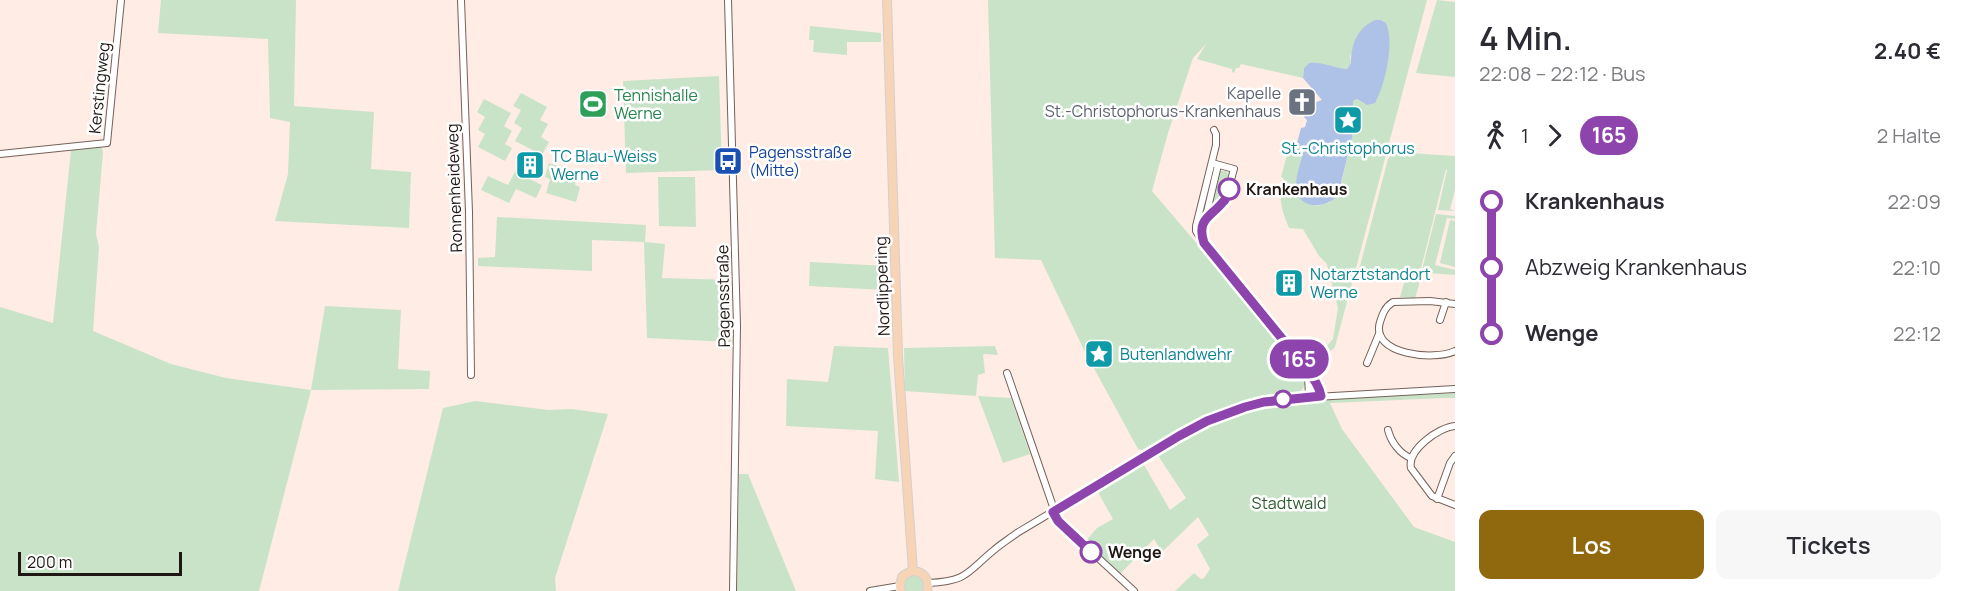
<!DOCTYPE html>
<html lang="de">
<head>
<meta charset="utf-8">
<style>
	:root { --surface:#fff; --page:#f7f7f7; --text:#2b2b33; --muted:#7c7c81; --accent:#90690f }
	body { margin:0; font-family:Manrope,sans-serif; background:var(--page); color:var(--text); height:100vh; display:flex; flex-direction:column; font-size:22px; white-space:nowrap }
	* { box-sizing:border-box; margin:0 }
	p { font-size:20px; color:var(--muted) }
	.icon { flex:none; width:33px; height:33px; fill:none; stroke:currentColor; stroke-width:2; stroke-linecap:round; stroke-linejoin:round }
	.map { position:relative; flex:1; overflow:hidden }
	.details { display:flex; flex-direction:column; background:var(--surface); width:510px }
	.details>* { flex:none }
	.badge { padding:0 12px; border-radius:20px; font-size:21px; line-height:39px }
	.scale { position:absolute; left:18px; bottom:15px; width:164px; box-sizing:border-box; padding-left:6px; border:3px solid #1f1713; border-top:0; font-size:16px; line-height:21px; white-space:nowrap; color:#1f1713; -webkit-text-stroke:4px #fff; paint-order:stroke }
	.map>.badge { position:absolute; translate:-50% -50%; box-shadow:0 0 0 3px #fff }
	.legs { display:flex; align-items:center; gap:9px; height:66px; padding:0 24px; font-size:20px }
	.legs p { margin-inline-start:auto }
	.head { display:flex; align-items:center; justify-content:space-between; height:102px; padding:0 24px }
	h1 { font-size:33px; font-weight:600; line-height:45px }
	.action { display:flex; gap:12px; margin-top:auto; padding:12px 24px }
	.action a { flex:1; height:69px; border-radius:12px; background:var(--accent); color:#fff; font-size:24px; font-weight:600; line-height:69px; text-align:center }
	.action a+a { background:var(--page); color:var(--text) }
	ul { padding:0 24px; list-style:none }
	li { display:flex; align-items:center; gap:21px; height:66px; font-size:22px }
	li i { display:grid; place-items:center; width:9px; height:100%; margin:0 8px; background:currentColor }
	li i::after { content:''; width:15px; height:15px; margin:-8px; border:4px solid; border-radius:50%; background:var(--surface) }
	li p { margin-inline-start:auto }
	li:first-child i { background:linear-gradient(#0000 50%,currentColor 0) }
	li:last-child i { background:linear-gradient(currentColor 50%,#0000 0) }
	main { display:flex; flex:1; min-height:0 }
	.map>svg:first-child { display:block }
	.green { fill:#c9e3c8 }
	.water { fill:#aec2e7 }
	.lines { fill:none; stroke-linecap:round; stroke-linejoin:round }
	.minor-casing { stroke:#756159; stroke-width:8 }
	.major-casing { stroke:#d2d1d0; stroke-width:10 }
	.minor { stroke:#fff; stroke-width:6 }
	.major { stroke:#f7d4b6; stroke-width:8 }
	.line-1-casing { stroke:#fff; stroke-width:14 }
	.line-1 { stroke:#8e44ad; stroke-width:9 }
	.stop-1-dot { fill:#fff; stroke:#8e44ad; stroke-width:3 }
	.labels { text-anchor:middle; dominant-baseline:central; stroke-width:5; stroke-linejoin:round; paint-order:stroke }
	.street-label { font-size:16px; fill:#1f1713; stroke:#fff }
	.worship-label { font-size:16px; fill:#5b616d; stroke:#fff; text-anchor:end }
	.leisure-label { font-size:16px; fill:#27864d; stroke:#fff; text-anchor:start }
	.culture-label { font-size:16px; fill:#0d838f; stroke:#fff; text-anchor:start }
	.transit-label { font-size:16px; fill:#164399; stroke:#fff; text-anchor:start }
	.stop-label { font-size:16px; font-weight:bold; fill:#1f1713; stroke:#fff; text-anchor:start }
	.park-label { font-size:16px; fill:#2d5a2e; stroke:#fff }
</style>
</head>
<body>
<main>
<div class="map">
<svg width="1455" height="591" viewBox="0 0 1455 591">
	<rect width="100%" height="100%" fill="#ffece4"/>
	<!-- green -->
	<g class="green">
		<path d="M161,0h135l-2,106 80,6 -3,57 40,3 -2,56 -134,-7 13,-47 2,-52 -20,-4 -2,-79 -110,-6z"/>
		<path d="M988,0h439l-92,347 -18,17 -3,-3 19,-22 5,-31 -11,-44 -8,-8 -16,-27 -14,-1c-7,-17 -12,-31 -5,-49l-3,-2 9,-33 7,-1 7,7 -8,33 20,23 13,-3 11,-16 3,-11 9,-38v-37l5,-2 8,5 19,-83 -9,-1 -25,36 1,7 -4,6c-13,-1 -26,-7 -38,-6l-5,5 -1,10 -62,-14 -2,4h-3l-2,5 -2,-1v-3l-35,-10 9,-15 -13,14 -25,75 -16,58 144,169c7,10 15,20 5,31l4,9 150,-7v5h-10l-115,5 12,26 72,98 41,15v49h-280l19,-18 7,6 3,-1 6,-9 -13,-24 12,-10 -11,-18 -36,35 -8,-13 -35,36 -34,-33 12,-14 16,-9 -15,-27 45,-29 27,47 16,-12 -29,-44 -19,-5 -54,-99 -43,-90 -46,-2z"/>
		<path d="M1437,0l18,2v75l-39,-4z"/>
		<path d="M810,26l71,7v9h-34v13l-34,-3 1,-12h-5z"/>
		<path d="M719,76l3,94 -96,3 -3,-92z"/>
		<path d="M521,93l26,14 -7,13 8,4 -7,13 8,5 -7,13 -27,-14 7,-13 -8,-5 7,-13 -8,-4z"/>
		<path d="M484,99l27,14 -7,13 8,5 -7,13 7,4 -7,13 -27,-14 7,-13 -7,-4 7,-13 -8,-5z"/>
		<path d="M101,146l2,6 -7,82 3,13 -6,84 78,33 55,14 85,12 14,-84 76,4 -3,59 32,2 -1,18 -118,1 -52,201h-259v-284l53,16 18,-173z"/>
		<path d="M1394,152l61,4v34l-5,19 5,2 -17,-1 9,-40 -1,-1 -26,103 5,2 -3,1 -7,23 -15,-1 7,-24 -48,-3 29,-111z"/>
		<path d="M549,163l30,9 -4,13 5,2 -4,15 -30,-9 4,-14 -5,-2z"/>
		<path d="M1221,171h6l1,4 -7,26 -10,8 -1,-1z"/>
		<path d="M515,172l27,13 -6,13 -20,-9 -7,14 -28,-13 7,-14 20,9z"/>
		<path d="M658,177h37l1,50 -37,-1z"/>
		<path d="M1436,214l19,2v3l-8,-1 -12,47 20,5v5l-27,-2 -6,-3z"/>
		<path d="M497,217l149,8 -1,17 20,2 -3,34 68,2 1,62 -84,-4 -3,-96 -52,-2v31l-114,-5v-8l17,-1z"/>
		<path d="M1450,220l5,1v46l-15,-4z"/>
		<path d="M810,262l77,4 -2,24 -76,-4z"/>
		<path d="M834,346l54,2 11,134 -24,-3 3,-48 -92,-5 1,-47 41,3z"/>
		<path d="M995,346l3,9 -13,-1 -2,1 2,18 -7,2 -2,21 -71,-5 -1,-43z"/>
		<path d="M978,396l33,2 19,56 -27,9z"/>
		<path d="M475,401l74,9 22,-1 37,5 -53,164 1,13h-158l45,-183z"/>
		<path d="M739,474h9l48,117h-59z"/>
		<path d="M916,574l7,5v12h-17c-5,-10 1,-15 10,-17z"/>
	</g>
	<!-- water -->
	<path class="water" d="M1375,20h6l5,3c9,20 -1,62 -11,80l-8,2 -10,-6 -4,2 -1,37 -14,57c-11,14 -39,15 -42,-6 -1,-12 5,-27 8,-39l-7,-7 4,-15 4,-1 2,-7 -3,-3 1,-2 4,-2 4,-10 9,-3 -19,-22 1,-10 5,-5c12,-2 25,5 38,6l4,-6c0,-18 6,-35 24,-43z"/>
	<g class="lines">
		<!-- minor casing -->
		<g class="minor-casing">
			<g id="minor">
				<path d="M461,0l8,212 2,163"/>
				<path d="M728,0l9,326 -4,265"/>
				<path d="M1214,130l2,4v11l-20,81v5l11,17 95,115c7,11 17,20 19,33"/>
				<path d="M0,154l107,-11 14,-143"/>
				<path d="M1205,218l20,-17 9,-32 -22,-6"/>
				<path d="M1203,239l-1,-6 16,-68"/>
				<path d="M1455,304l-25,-3 -37,1c-8,5 -10,11 -13,20 -10,33 55,39 75,29"/>
				<path d="M1440,320l6,-18"/>
				<path d="M1367,363l12,-29"/>
				<path d="M1007,373l51,148 76,70"/>
				<path d="M1308,374l1,23"/>
				<path d="M1455,426c-16,1 -48,24 -44,42l21,28 23,9"/>
				<path d="M1388,430c3,12 12,24 23,28"/>
				<path d="M1437,499l13,-36 5,-7"/>
				<path d="M928,583c40,-2 38,-10 66,-33 7,-6 15,-11 23,-17l162,-97 28,-15 38,-14 53,-9 157,-9"/>
				<path d="M870,591l30,-5"/>
			</g>
		</g>
		<!-- major casing -->
		<g class="major-casing">
			<g id="major">
				<path d="M887,0l11,356 15,215"/>
				<path d="M901,591l-1,-5 2,-9c13,-12 29,-3 25,14"/>
			</g>
		</g>
		<!-- minor -->
		<use href="#minor" class="minor"/>
		<!-- major -->
		<use href="#major" class="major"/>
	</g>
	<g class="lines">
		<!-- line-1 casing -->
		<g class="line-1-casing">
			<path id="line-1" d="M1091,552l-33,-31 -5,-9 126,-76 28,-15 38,-14 19,-5 57,-6c-2,-13 -12,-22 -19,-33l-98,-120c-8,-24 7,-26 19,-41 4,-3 4,-8 6,-13"/>
		</g>
		<!-- line-1 -->
		<use href="#line-1" class="line-1"/>
	</g>
	<!-- icons -->
	<defs>
		<g id="church-square" transform="scale(1.5)"><rect x="-9" y="-9" width="18" height="18" rx="4" fill="#6b7280" stroke="#fff"/><path d="M-1.2-6h2.4v3.5h3.3v2.4h-3.3V6h-2.4V-.1h-3.3v-2.4h3.3Z" fill="#fff"/></g>
		<g id="stadium-square" transform="scale(1.5)"><rect x="-9" y="-9" width="18" height="18" rx="4" fill="#2e9e5b" stroke="#fff"/><path d="M0-5a6.5 5 0 1 0 0 10a6.5 5 0 1 0 0-10ZM-3.5-1.8h7v3.6h-7Z" fill="#fff"/></g>
		<g id="sight-square" transform="scale(1.5)"><rect x="-9" y="-9" width="18" height="18" rx="4" fill="#0f9aa8" stroke="#fff"/><path d="M0-6L1.8-2.2L6-1.7L2.9 1.2L3.7 5.4L0 3.3L-3.7 5.4L-2.9 1.2L-6-1.7L-1.8-2.2Z" fill="#fff"/></g>
		<g id="bus-square" transform="scale(1.5)"><rect x="-9" y="-9" width="18" height="18" rx="4" fill="#1a4fb4" stroke="#fff"/><path d="M-5-6H5V4H4V6H2V4H-2V6H-4V4H-5ZM-3.5-4V0h7V-4ZM-3.5 1.2v1.5H-2V1.2ZM2 1.2v1.5H3.5V1.2Z" fill="#fff"/></g>
		<g id="building-square" transform="scale(1.5)"><rect x="-9" y="-9" width="18" height="18" rx="4" fill="#0f9aa8" stroke="#fff"/><path d="M-4-6H4V6H1V3H-1V6H-4ZM-2.5-4.3h1.7v1.8h-1.7ZM.8-4.3h1.7v1.8H.8ZM-2.5-1h1.7V.8h-1.7ZM.8-1h1.7V.8H.8Z" fill="#fff"/></g>
	</defs>
	<g fill-rule="evenodd">
		<use href="#church-square" x="1302" y="102"/>
		<use href="#stadium-square" x="593" y="104"/>
		<use href="#sight-square" x="1348" y="120"/>
		<use href="#bus-square" x="728" y="161"/>
		<use href="#building-square" x="530" y="165"/>
		<use href="#building-square" x="1289" y="283"/>
		<use href="#sight-square" x="1099" y="354"/>
	</g>
	<!-- markers -->
	<g class="stop-1-dot">
		<circle cx="1229" cy="189" r="10"/>
		<circle cx="1283" cy="399" r="8"/>
		<circle cx="1091" cy="552" r="10"/>
	</g>
	<g class="labels">
		<!-- street labels -->
		<g class="street-label">
			<text transform="translate(99 88) rotate(-84)">Kerstingweg</text>
			<text transform="translate(454 188) rotate(-92)">Ronnenheideweg</text>
			<text transform="translate(882 286) rotate(-92)">Nordlippering</text>
			<text transform="translate(723 296) rotate(-91)">Pagensstraße</text>
		</g>
		<!-- worship labels -->
		<g class="worship-label">
			<text x="1281" y="93">Kapelle<tspan x="1281" dy="18">St.-Christophorus-Krankenhaus</tspan></text>
		</g>
		<!-- leisure labels -->
		<g class="leisure-label">
			<text x="614" y="95">Tennishalle<tspan x="614" dy="18">Werne</tspan></text>
		</g>
		<!-- culture labels -->
		<g class="culture-label">
			<text x="1348" y="148" text-anchor="middle">St.-Christophorus</text>
			<text x="551" y="156">TC Blau-Weiss<tspan x="551" dy="18">Werne</tspan></text>
			<text x="1310" y="274">Notarztstandort<tspan x="1310" dy="18">Werne</tspan></text>
			<text x="1120" y="354">Butenlandwehr</text>
		</g>
		<!-- transit labels -->
		<g class="transit-label">
			<text x="749" y="152">Pagensstraße<tspan x="749" dy="18">(Mitte)</tspan></text>
		</g>
		<!-- stop labels -->
		<g class="stop-label">
			<text x="1246" y="189">Krankenhaus</text>
			<text x="1108" y="552">Wenge</text>
		</g>
		<!-- park labels -->
		<g class="park-label">
			<text x="1289" y="503">Stadtwald</text>
		</g>
	</g>
</svg>
<div class="scale">200 m</div>
<b class="badge" style="left:1299px;top:359px;background:#8e44ad;color:#fff">165</b>
</div>
<section class="details">
<div class="head"><div><h1>4 Min.</h1><p>22:08 – 22:12 · Bus</p></div><b>2.40 €</b></div>
<div class="legs"><svg class="icon" aria-label="walk" viewBox="0 0 24 24"><circle cx="13" cy="4" r="2"/><path d="M13 8l-2 6 4 7M11 14l-3 7M7 12l3-4h3l4 4"/></svg>1<svg class="icon" aria-label="forward" viewBox="0 0 24 24"><path d="M9 5l7 7-7 7"/></svg><b class="badge" style="background:#8e44ad;color:#fff">165</b><p>2 Halte</p></div>
<ul>
<li><i style="color:#8e44ad"></i><b>Krankenhaus</b><p>22:09</p></li>
<li><i style="color:#8e44ad"></i><span>Abzweig Krankenhaus</span><p>22:10</p></li>
<li><i style="color:#8e44ad"></i><b>Wenge</b><p>22:12</p></li>
</ul>
<div class="action"><a>Los</a><a>Tickets</a></div>
</section>
</main>
</body>
</html>
